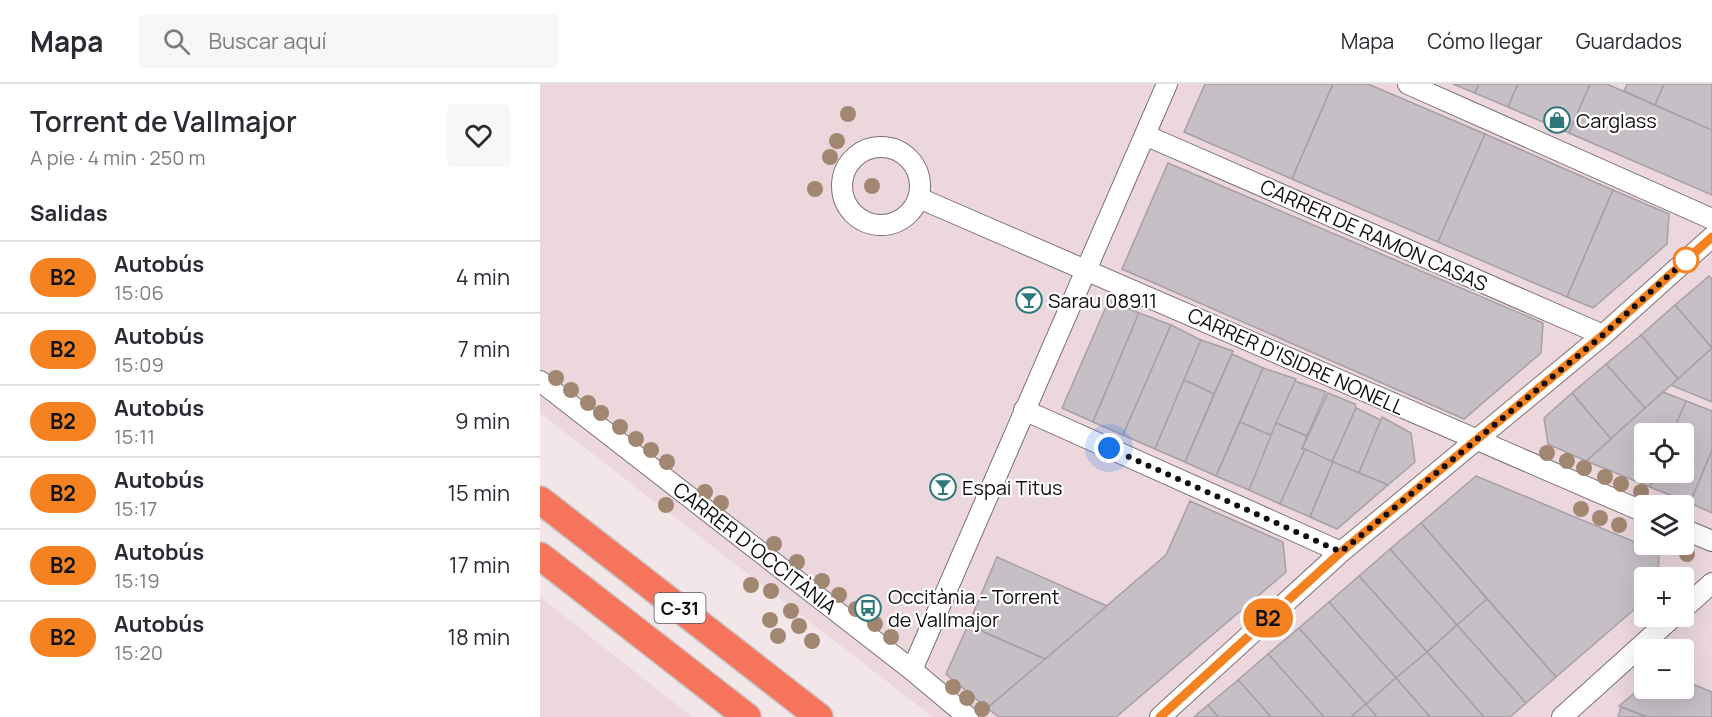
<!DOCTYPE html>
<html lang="es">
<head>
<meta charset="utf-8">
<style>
	:root { --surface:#fff; --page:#f7f7f7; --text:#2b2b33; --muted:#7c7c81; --line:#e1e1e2 }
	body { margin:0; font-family:Manrope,sans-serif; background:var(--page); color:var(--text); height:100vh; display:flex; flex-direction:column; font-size:22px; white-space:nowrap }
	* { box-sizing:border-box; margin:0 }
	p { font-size:20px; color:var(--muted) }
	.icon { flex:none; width:33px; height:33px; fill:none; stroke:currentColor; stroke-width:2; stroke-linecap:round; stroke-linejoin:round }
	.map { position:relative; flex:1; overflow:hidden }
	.side { display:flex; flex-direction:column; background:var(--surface); width:540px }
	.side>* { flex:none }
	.badge { padding:0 12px; border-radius:20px; font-size:21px; line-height:39px }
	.tools { position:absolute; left:1094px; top:339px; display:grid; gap:12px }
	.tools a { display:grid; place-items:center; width:60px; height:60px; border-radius:6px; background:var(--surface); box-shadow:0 6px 24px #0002; font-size:30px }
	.you { position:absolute; width:30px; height:30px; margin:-15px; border:4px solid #fff; border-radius:50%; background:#1a73e8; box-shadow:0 0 0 9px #1a73e833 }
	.map>.badge { position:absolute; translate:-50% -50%; box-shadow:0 0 0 3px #fff }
	h2 { padding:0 30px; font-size:22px; line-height:54px }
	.round { display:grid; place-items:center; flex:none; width:63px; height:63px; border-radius:6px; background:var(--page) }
	.head { display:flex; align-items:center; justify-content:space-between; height:102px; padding:0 30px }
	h1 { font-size:28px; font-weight:600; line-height:45px }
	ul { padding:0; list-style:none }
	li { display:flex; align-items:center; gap:18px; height:72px; padding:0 30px; border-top:2px solid var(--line) }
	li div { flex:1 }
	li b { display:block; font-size:22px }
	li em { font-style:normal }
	li .badge { min-width:66px; font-weight:700; text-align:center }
	header { display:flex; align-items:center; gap:36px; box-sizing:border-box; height:84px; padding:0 30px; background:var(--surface); border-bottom:2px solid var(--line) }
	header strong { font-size:28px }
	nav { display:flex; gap:33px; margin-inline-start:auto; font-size:21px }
	.search { width:420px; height:54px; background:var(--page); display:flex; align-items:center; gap:15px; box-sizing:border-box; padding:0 21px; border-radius:6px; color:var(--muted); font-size:22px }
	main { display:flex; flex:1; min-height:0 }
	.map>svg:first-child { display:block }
	.built { fill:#ebd7dc; fill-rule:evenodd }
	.building { fill:#c6bfc6; stroke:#a79fa6; stroke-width:1.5 }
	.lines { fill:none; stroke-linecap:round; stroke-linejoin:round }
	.minor-casing { stroke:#7b7174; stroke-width:22 }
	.highway-casing { stroke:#c6c5c5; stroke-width:30 }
	.minor { stroke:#fff; stroke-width:20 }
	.highway { stroke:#f7755d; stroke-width:27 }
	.tree { fill:#a18772 }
	.line-casing { stroke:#fff; stroke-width:14 }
	.line { stroke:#f58220; stroke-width:9 }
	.walk { stroke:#120e0f; stroke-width:6; stroke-dasharray:0 10.8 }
	.stop-dot { fill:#fff; stroke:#f58220; stroke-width:3 }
	.labels { text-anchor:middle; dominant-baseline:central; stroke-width:4.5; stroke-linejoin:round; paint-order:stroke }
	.shield { fill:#fff; stroke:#595657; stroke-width:1.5 }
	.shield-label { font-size:18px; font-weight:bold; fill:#120e0f }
	.poi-label { font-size:20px; fill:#120e0f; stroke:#fff; text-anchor:start }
	.street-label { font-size:20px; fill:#120e0f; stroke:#fff }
</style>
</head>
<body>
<header>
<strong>Mapa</strong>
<div class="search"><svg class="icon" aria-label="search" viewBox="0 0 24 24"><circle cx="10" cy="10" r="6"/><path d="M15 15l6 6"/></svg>Buscar aquí</div>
<nav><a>Mapa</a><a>Cómo llegar</a><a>Guardados</a></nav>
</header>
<main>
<section class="side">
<div class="head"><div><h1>Torrent de Vallmajor</h1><p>A pie · 4 min · 250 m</p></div><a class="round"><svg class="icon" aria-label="heart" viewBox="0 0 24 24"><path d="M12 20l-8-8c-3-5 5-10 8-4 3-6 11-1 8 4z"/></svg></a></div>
<h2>Salidas</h2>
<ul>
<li><span class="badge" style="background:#f58220;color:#111">B2</span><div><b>Autobús</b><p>15:06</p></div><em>4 min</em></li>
<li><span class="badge" style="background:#f58220;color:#111">B2</span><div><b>Autobús</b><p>15:09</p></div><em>7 min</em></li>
<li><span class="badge" style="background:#f58220;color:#111">B2</span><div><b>Autobús</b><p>15:11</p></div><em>9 min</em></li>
<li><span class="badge" style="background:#f58220;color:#111">B2</span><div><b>Autobús</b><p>15:17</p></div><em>15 min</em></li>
<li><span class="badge" style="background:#f58220;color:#111">B2</span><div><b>Autobús</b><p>15:19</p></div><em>17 min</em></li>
<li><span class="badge" style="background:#f58220;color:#111">B2</span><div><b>Autobús</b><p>15:20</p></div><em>18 min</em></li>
</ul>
</section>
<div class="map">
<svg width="1172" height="633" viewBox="0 0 1172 633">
	<rect width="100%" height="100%" fill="#f2e6e9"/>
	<!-- built -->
	<g class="built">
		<path d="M0,0h1172v633h-779l-393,-304zM1104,350h39v38h-39zM1104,422h39v38h-39zM1104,494h39v38h-39zM1104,566h39v38h-39z"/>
		<path d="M0,513l152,120h-152z"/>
	</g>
	<!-- building -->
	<g class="building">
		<path d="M665,0h128l-41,95 -108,-47z"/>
		<path d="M793,0h35l117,50 -47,108 -146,-63z"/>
		<path d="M913,0h26l-4,9z"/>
		<path d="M939,0h39l-10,23 -33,-14z"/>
		<path d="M978,0h72l-21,49 -61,-26z"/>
		<path d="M1050,0h17l105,46v65l-143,-62z"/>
		<path d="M1087,0h37l-9,21 -31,-14z"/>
		<path d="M1124,0h48v46l-57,-25z"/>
		<path d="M945,50l128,56 -46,107 -129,-55z"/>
		<path d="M628,79l375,160 -2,30 -77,66 -342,-150z"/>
		<path d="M1073,106l56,24 -2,30 -74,64 -26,-11z"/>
		<path d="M1169,192l3,3v69l-37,-43z"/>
		<path d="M569,216l30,13 -46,109 -31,-14z"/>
		<path d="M1135,221l37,43 -34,31 -37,-44z"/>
		<path d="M599,229l32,12 -48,110 -30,-13z"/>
		<path d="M631,241l30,15 -46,109 -32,-14z"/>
		<path d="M1101,251l37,44 -33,29 -39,-44z"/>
		<path d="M661,256l32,11 -19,43 -30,-14z"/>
		<path d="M1172,264v54l-41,-17 7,-6z"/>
		<path d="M692,270l31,14 -47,108 -31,-14z"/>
		<path d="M1066,280l39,44 -34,31 -39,-46z"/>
		<path d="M723,284l33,11 -23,57 -33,-14z"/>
		<path d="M644,296l30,14 -29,68 -30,-13z"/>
		<path d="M755,297l31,11 -19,44 -31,-13z"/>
		<path d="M1123,308l23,9 -14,33h-28v38h12l-6,15 -64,-26z"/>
		<path d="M788,309l27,11 1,4 -24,54 -30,-13z"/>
		<path d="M1032,309l39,46 -25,22 -38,-17 -4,-26z"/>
		<path d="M1146,317l26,10v39l-22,53 -40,-16 6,-15h27v-38h-11z"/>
		<path d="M816,324l25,12 -22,53 -27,-11z"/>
		<path d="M842,333l29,16 4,29 -27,23 -29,-12z"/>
		<path d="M700,338l33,14 -24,54 -33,-14z"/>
		<path d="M736,339l31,13 -5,13h3l-25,55 -31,-14z"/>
		<path d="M765,365l28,13 -23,55 -30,-13z"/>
		<path d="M1172,366v63l-22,-10z"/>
		<path d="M793,378l55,23 -51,44 -27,-12z"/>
		<path d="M936,392l183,76 -1,26h-14v23l-88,76 -135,-154z"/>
		<path d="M650,417l93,41 3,30 -170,145h-117l-12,-9 179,-153z"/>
		<path d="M881,439l66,76 -30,26 -67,-76z"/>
		<path d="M850,465l67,76 -30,27 -68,-76z"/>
		<path d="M457,473l110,49 -62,53 -77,-34z"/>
		<path d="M819,492l68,76 -31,26 -67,-76z"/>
		<path d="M947,515l69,78 -30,26 -69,-78z"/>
		<path d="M789,518l67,76 -30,26 -67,-76z"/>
		<path d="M428,541l77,34 -58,49 -41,-34z"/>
		<path d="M917,541l69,78 -16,14h-26l-57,-65z"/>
		<path d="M759,544l67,76 -15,13h-27l-56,-63z"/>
		<path d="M887,568l57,65h-54l-34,-39z"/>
		<path d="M728,570l19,21 37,42h-53l-33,-37z"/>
		<path d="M856,594l34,39h-53l-11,-13z"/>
		<path d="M698,596l19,21 14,16h-53l-10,-12z"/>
		<path d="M1143,596l29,12v25h-65l-28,-11 25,-21v3h39z"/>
		<path d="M826,620l11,13h-26z"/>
		<path d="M668,621l10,12h-24z"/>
		<path d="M1081,623l26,10h-29z"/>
	</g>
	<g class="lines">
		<!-- minor casing -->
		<g class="minor-casing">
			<g id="minor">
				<path d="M868,0l304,135"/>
				<path d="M605,51l458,200"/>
				<circle cx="341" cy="102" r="39"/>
				<path d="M379,114l725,314"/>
				<path d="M0,297l372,289 56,47"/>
				<path d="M484,326l317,142"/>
				<path d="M1143,445l29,12"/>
				<path d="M1143,525l29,-26"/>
				<path d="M372,586l255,-586"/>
				<path d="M620,633l181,-165 262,-217 109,-98"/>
				<path d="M1022,633l112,-101"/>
			</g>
		</g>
		<!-- highway casing -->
		<g class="highway-casing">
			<g id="highway">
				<path d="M0,416l279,217"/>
				<path d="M0,472l207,161"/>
			</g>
		</g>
		<!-- minor -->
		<use href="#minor" class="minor"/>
		<!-- highway -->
		<use href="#highway" class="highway"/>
	</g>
	<!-- trees -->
	<g class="tree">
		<circle cx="308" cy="30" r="8"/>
		<circle cx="297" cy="57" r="8"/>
		<circle cx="290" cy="73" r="8"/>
		<circle cx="332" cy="102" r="8"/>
		<circle cx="275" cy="105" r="8"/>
		<circle cx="16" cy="294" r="8"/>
		<circle cx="31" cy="306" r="8"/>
		<circle cx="48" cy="319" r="8"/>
		<circle cx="61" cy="329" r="8"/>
		<circle cx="80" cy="343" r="8"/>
		<circle cx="96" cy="355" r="8"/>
		<circle cx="111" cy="366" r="8"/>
		<circle cx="1007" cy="369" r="8"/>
		<circle cx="1027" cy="377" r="8"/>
		<circle cx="127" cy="378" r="8"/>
		<circle cx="1044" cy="384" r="8"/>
		<circle cx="1065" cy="393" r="8"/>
		<circle cx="1081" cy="400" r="8"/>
		<circle cx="165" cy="408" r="8"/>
		<circle cx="1101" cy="408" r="8"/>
		<circle cx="181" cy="419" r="8"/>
		<circle cx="126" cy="421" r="8"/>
		<circle cx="1041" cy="425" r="8"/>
		<circle cx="1060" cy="434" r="8"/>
		<circle cx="1079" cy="441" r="8"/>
		<circle cx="234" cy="460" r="8"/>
		<circle cx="1147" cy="470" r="8"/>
		<circle cx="257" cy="478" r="8"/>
		<circle cx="282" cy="497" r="8"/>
		<circle cx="211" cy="501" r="8"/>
		<circle cx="231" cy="507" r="8"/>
		<circle cx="299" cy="511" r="8"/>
		<circle cx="316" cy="525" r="8"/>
		<circle cx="251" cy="527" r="8"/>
		<circle cx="230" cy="536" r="8"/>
		<circle cx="335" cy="540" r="8"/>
		<circle cx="259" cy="542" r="8"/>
		<circle cx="238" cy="552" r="8"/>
		<circle cx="351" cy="553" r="8"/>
		<circle cx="272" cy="557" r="8"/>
		<circle cx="413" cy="603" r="8"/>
		<circle cx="427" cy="614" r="8"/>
		<circle cx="442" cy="625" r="8"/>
	</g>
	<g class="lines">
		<!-- line casing -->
		<g class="line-casing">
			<path id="line" d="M620,633l181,-165 262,-217 109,-98"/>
		</g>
		<!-- line -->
		<use href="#line" class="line"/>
		<!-- walk -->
		<path class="walk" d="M569,364l232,104 262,-217 83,-75"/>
	</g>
	<!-- icons -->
	<defs>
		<g id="shop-ring" transform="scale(1.35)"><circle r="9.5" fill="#fff" stroke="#2e787b" stroke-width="1.5"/><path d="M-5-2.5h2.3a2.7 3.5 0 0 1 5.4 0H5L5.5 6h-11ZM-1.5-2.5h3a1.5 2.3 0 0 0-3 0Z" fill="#2e787b"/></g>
		<g id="bar-ring" transform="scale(1.35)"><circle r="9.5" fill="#fff" stroke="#2e787b" stroke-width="1.5"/><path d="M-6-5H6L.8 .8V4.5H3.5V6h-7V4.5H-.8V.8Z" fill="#2e787b"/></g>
		<g id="bus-ring" transform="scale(1.35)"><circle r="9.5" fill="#fff" stroke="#2e787b" stroke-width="1.5"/><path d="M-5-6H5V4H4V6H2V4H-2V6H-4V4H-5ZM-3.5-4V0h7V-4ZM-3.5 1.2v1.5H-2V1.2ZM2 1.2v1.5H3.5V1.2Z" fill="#2e787b"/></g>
	</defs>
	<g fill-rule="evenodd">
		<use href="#shop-ring" x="1017" y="36"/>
		<use href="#bar-ring" x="489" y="216"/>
		<use href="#bar-ring" x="403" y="403"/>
		<use href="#bus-ring" x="328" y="524"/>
	</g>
	<!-- markers -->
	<circle class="stop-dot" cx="1146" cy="176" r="12"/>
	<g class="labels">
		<!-- shield labels -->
		<rect class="shield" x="114.5" y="509" width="51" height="30" rx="4.5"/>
		<g class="shield-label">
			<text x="140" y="524">C-31</text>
		</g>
		<!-- poi labels -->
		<g class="poi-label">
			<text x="1036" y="36">Carglass</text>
			<text x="508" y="216">Sarau 08911</text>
			<text x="422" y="403">Espai Titus</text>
			<text x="348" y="512">Occitània - Torrent<tspan x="348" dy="23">de Vallmajor</tspan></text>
		</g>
		<!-- street labels -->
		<g class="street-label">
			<text transform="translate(834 151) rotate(24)">CARRER DE RAMON CASAS</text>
			<text transform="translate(756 277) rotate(24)">CARRER D'ISIDRE NONELL</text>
			<text transform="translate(215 464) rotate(38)">CARRER D'OCCITÀNIA</text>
		</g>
	</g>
</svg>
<div class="tools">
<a><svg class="icon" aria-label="locate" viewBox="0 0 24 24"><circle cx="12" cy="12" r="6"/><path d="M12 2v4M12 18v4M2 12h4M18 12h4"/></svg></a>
<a><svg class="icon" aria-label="layers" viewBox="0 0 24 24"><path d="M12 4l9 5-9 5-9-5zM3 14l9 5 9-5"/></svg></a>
<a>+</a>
<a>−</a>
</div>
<div class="you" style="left:569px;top:364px"></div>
<b class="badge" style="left:728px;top:534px;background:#f58220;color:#111">B2</b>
</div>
</main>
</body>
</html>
